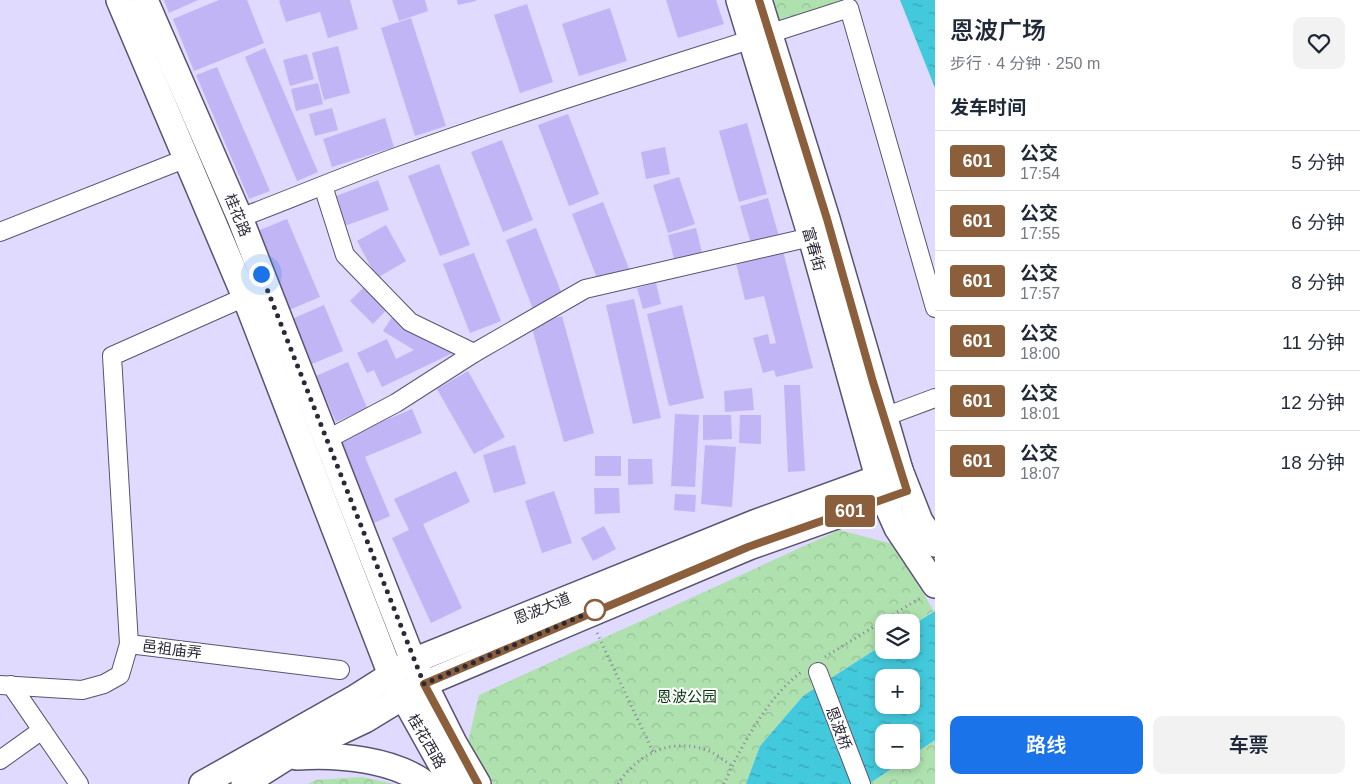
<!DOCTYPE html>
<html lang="zh">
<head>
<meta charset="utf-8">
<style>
	:root { --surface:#fff; --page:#f2f2f3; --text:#1f2937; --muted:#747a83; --line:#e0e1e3; --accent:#1a73e8 }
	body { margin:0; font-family:Helvetica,"Noto Sans SC",sans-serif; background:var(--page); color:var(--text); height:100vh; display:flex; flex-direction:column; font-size:19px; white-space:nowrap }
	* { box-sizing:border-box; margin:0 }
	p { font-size:16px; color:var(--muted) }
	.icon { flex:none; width:28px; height:28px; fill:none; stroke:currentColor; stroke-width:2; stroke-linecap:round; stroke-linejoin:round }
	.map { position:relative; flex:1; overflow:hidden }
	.drawer { display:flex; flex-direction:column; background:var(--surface); width:425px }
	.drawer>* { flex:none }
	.badge { padding:0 10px; border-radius:4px; font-size:18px; line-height:32px }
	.buttons { position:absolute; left:875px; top:614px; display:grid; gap:10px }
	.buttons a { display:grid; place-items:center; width:45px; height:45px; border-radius:10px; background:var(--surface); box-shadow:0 2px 8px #0003; font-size:25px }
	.you { position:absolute; width:25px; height:25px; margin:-12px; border:4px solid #fff; border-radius:50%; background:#1a73e8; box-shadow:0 0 0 8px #1a73e833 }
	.map>.badge { position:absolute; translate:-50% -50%; box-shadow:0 0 0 2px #fff }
	h2 { padding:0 15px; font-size:19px; line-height:45px }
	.round { display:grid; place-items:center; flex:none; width:52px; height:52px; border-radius:10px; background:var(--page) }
	.head { display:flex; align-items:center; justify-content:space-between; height:85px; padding:0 15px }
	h1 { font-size:24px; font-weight:600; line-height:38px }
	.primary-button { display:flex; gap:10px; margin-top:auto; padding:10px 15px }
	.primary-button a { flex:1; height:58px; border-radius:10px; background:var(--accent); color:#fff; font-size:20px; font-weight:600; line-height:58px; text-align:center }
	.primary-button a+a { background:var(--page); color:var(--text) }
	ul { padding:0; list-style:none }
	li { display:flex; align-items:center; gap:15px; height:60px; padding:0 15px; border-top:1px solid var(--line) }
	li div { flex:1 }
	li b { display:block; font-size:19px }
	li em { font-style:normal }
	li .badge { min-width:55px; font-weight:700; text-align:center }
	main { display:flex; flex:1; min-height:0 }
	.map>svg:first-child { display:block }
	.forest { fill:url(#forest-crowns) }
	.water { fill:url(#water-ripples); fill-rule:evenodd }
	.building { fill:#c1b5f6 }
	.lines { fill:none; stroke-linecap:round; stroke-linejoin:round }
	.street-casing { stroke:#595371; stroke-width:20 }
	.secondary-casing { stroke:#595371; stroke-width:28 }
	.path { stroke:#86819a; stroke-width:3; stroke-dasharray:1 4; stroke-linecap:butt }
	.street { stroke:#fff; stroke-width:18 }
	.secondary { stroke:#fff; stroke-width:25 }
	.line-casing { stroke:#fff; stroke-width:11 }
	.line { stroke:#8b5e3c; stroke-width:8 }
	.walk { stroke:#2c2937; stroke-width:5; stroke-dasharray:0 9 }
	.stop-dot { fill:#fff; stroke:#8b5e3c; stroke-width:2.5 }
	.labels { text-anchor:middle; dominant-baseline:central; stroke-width:4; stroke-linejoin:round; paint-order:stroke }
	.street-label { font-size:15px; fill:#2c2937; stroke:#fff }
	.park-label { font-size:15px; fill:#033509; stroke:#fff }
</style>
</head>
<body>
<main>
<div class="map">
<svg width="935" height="784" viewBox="0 0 935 784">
	<defs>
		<pattern id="forest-crowns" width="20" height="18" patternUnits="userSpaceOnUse" patternTransform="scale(1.25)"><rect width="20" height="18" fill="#afe1af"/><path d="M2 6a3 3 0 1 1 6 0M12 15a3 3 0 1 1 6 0" fill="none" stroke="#97c197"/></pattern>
		<pattern id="water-ripples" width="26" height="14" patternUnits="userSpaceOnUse" patternTransform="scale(1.25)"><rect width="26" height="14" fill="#43c9dc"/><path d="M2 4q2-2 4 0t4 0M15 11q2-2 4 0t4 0" fill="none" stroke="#38a3b3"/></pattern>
	</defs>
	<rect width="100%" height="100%" fill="#e0dafe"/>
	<!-- forest -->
	<g class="forest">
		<path d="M770,0h88l-79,30z"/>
		<path d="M839,530l54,14 41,67 -23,15v-4h-27v22l-81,52 -43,50 -14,38h-253l-25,-42 11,-47z"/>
		<path d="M935,740v44h-66l35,-24h7v-4z"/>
		<path d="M362,777l32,7h-86l8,-4z"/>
	</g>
	<!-- water -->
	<g class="water">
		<path d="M900,0h35v88z"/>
		<path d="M935,611v129l-24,16v-24h-27v28h20l-35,24h-123l14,-38 43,-50 81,-52v6h27v-24zM884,678h27v27h-27z"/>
	</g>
	<!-- building -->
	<g class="building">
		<path d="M164,0h34l-29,13z"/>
		<path d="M219,0h28l17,43 -70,28 -21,-52z"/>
		<path d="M281,0h69l8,29 -30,9 -8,-26 -34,10 -7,-21z"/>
		<path d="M392,0h33l3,11 -29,10z"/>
		<path d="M457,0h19v1l-18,4z"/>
		<path d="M666,0h50l8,24 -46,14z"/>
		<path d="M527,4l26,78 -33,11 -26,-78z"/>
		<path d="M610,8l17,53 -48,15 -17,-52z"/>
		<path d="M411,18l35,108 -31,10 -34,-108z"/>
		<path d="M338,46l12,47 -26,7 -12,-47z"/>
		<path d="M265,48l53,124 -21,9 -52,-124z"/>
		<path d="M307,54l7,25 -24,7 -7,-26z"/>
		<path d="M217,67l53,124 -21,8 -53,-124z"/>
		<path d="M318,83l5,21 -27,7 -5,-22z"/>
		<path d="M332,108l6,22 -23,6 -6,-22z"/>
		<path d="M568,114l31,80 -30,12 -31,-81z"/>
		<path d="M385,118l9,29 -62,20 -9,-28z"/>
		<path d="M747,123l20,71 -28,8 -20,-71z"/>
		<path d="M502,140l31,80 -30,12 -32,-80z"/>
		<path d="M665,147l5,27 -24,5 -5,-27z"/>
		<path d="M439,164l31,81 -30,11 -32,-80z"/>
		<path d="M679,177l16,47 -27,9 -15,-48z"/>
		<path d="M378,180l11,30 -53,19 -10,-29z"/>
		<path d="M768,198l12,42 -28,7 -12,-41z"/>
		<path d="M603,202l27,69 -31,12 -27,-69z"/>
		<path d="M287,219l33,78 -31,13 -34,-78z"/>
		<path d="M386,225l20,36 -29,17 -20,-37z"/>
		<path d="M536,228l27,69 -30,12 -27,-69z"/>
		<path d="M696,228l7,29 -28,6 -7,-28z"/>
		<path d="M783,251l30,117 -37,9 -2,-7 -11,3 -10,-35 15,-4 2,10 6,-1 -12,-47 -19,4 -9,-37z"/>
		<path d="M474,253l27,68 -31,12 -27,-69z"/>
		<path d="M369,282l23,22 -19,20 -23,-23z"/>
		<path d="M656,283l5,21 -18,5 -6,-21z"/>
		<path d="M634,299l27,119 -28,6 -27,-119z"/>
		<path d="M324,305l19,46 -31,13 -20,-45z"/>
		<path d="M682,305l22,93 -35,8 -22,-92z"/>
		<path d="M394,314l67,35 -79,38 -8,-17 -7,3 -10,-20 30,-14 9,20 18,-9 -31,-19z"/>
		<path d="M562,316l32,117 -30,9 -33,-117z"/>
		<path d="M348,362l19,46 -31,14 -20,-46z"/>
		<path d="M468,371l37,66 -31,17 -37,-65z"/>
		<path d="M784,385h16l5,86 -17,1z"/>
		<path d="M752,388l2,22 -29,2 -1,-21z"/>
		<path d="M412,409l10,24 -57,24 25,59 -23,10 -35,-83z"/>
		<path d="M675,414l24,1 -4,72 -24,-1z"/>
		<path d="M703,415h28l1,24 -29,1z"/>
		<path d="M740,415h21v29l-22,-1z"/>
		<path d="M515,445l11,39 -32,9 -11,-38z"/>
		<path d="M705,445l31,2 -4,60 -31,-3z"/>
		<rect x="595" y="456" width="26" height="20"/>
		<path d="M628,459h24l1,25 -25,1z"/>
		<path d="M456,471l14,31 -47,22 39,84 -31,15 -39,-85 17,-8 -15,-31z"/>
		<path d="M594,488h25l1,25 -25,1z"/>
		<path d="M554,491l18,52 -30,10 -17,-52z"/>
		<path d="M675,494l21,1 -1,17 -21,-2z"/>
		<path d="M604,526l12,23 -23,12 -12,-23z"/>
	</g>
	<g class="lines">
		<!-- street casing -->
		<g class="street-casing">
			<g id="street">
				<path d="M323,186l22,69 65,67 64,31"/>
				<path d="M240,218c50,-19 100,-40 151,-59 151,-55 305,-101 458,-151l86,300"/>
				<path d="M0,232l187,-74"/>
				<path d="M884,417l51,-19"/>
				<path d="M326,440l70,-37 78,-50 111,-64 226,-52"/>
				<path d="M129,644l-17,-288 133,-59"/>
				<path d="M818,672l43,112"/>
				<path d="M0,685l82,5 22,-6 16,-9 9,-31 211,26"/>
				<path d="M11,685l68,99"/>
				<path d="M0,760l42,-30"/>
			</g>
		</g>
		<!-- secondary casing -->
		<g class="secondary-casing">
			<g id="secondary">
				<path d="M119,0l126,297 146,378 61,109"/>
				<path d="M145,0l95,218 173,443 41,82 24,41"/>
				<path d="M739,0l72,237 73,262 13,29 38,57"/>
				<path d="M759,0l68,219 73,251 20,51 15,23"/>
				<path d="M297,757c39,-3 97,2 129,27"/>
				<path d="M202,784l151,-85 60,-38 341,-138 146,-53"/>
				<path d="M244,784l43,-27 78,-37 59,-36 325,-137 158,-56"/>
			</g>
		</g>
		<!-- path -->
		<g class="path">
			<path d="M597,633l56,119"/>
			<path d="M825,657l95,-59"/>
			<path d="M618,784c20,-32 59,-49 95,-31 6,3 13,9 19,13"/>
			<path d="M724,784c15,-35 47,-92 79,-113"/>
		</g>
		<!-- street -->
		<use href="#street" class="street"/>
		<!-- secondary -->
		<use href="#secondary" class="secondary"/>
	</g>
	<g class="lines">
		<!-- line casing -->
		<g class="line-casing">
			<path id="line" d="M478,784l-54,-100 324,-137 159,-56 -34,-109 -46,-163 -68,-219"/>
		</g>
		<!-- line -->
		<use href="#line" class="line"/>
		<!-- walk -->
		<path class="walk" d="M261,274l163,410 171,-74"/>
	</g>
	<!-- markers -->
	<circle class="stop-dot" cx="595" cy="610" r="10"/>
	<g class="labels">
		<!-- street labels -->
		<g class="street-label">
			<text transform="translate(238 215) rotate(68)">桂花路</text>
			<text transform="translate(814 249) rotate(74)">富春街</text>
			<text transform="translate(542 608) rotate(-22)">恩波大道</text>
			<text transform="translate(172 649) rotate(7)">邑祖庙弄</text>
			<text transform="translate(839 728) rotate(69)">恩波桥</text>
			<text transform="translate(427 741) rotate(60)">桂花西路</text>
		</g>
		<!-- park labels -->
		<g class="park-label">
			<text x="687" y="696">恩波公园</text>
		</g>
	</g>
</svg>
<div class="buttons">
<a><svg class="icon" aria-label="layers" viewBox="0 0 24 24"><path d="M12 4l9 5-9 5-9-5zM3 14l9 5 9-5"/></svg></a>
<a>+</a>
<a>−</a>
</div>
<div class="you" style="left:261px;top:274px"></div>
<b class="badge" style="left:850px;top:511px;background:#8b5e3c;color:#fff">601</b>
</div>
<section class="drawer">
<div class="head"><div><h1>恩波广场</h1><p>步行 · 4 分钟 · 250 m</p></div><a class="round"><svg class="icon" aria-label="heart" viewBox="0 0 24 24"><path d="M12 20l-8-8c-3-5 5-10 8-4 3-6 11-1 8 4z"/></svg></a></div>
<h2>发车时间</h2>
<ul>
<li><span class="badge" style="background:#8b5e3c;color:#fff">601</span><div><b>公交</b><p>17:54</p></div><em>5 分钟</em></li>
<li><span class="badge" style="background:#8b5e3c;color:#fff">601</span><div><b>公交</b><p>17:55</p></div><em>6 分钟</em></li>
<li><span class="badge" style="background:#8b5e3c;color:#fff">601</span><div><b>公交</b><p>17:57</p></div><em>8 分钟</em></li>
<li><span class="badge" style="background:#8b5e3c;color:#fff">601</span><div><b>公交</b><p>18:00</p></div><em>11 分钟</em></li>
<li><span class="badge" style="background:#8b5e3c;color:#fff">601</span><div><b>公交</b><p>18:01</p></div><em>12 分钟</em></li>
<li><span class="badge" style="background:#8b5e3c;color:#fff">601</span><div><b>公交</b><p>18:07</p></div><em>18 分钟</em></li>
</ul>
<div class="primary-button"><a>路线</a><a>车票</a></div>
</section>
</main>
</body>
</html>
